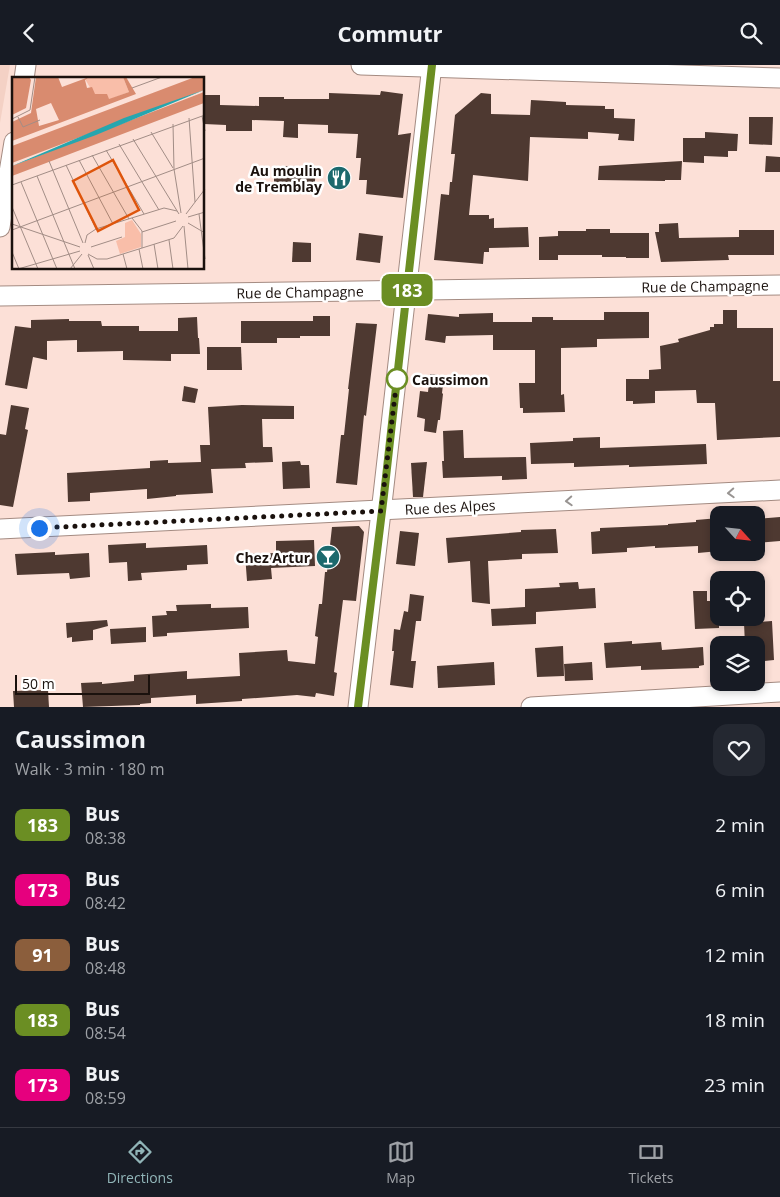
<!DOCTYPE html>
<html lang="en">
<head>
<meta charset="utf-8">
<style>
	:root { --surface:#171b24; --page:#242831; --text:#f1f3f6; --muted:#9ea1a6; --line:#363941; --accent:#91b5b8 }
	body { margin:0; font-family:"Open Sans",sans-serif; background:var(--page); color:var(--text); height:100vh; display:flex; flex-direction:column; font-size:19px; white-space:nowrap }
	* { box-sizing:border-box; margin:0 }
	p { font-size:16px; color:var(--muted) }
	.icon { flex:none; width:28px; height:28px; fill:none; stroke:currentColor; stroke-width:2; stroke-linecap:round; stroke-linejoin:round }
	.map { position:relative; height:642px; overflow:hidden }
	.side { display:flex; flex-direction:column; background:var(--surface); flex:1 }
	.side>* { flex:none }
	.badge { padding:0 10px; border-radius:8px; font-size:18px; line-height:32px }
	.needle { width:32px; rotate:117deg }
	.controls { position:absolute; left:710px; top:441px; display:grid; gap:10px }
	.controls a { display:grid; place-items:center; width:55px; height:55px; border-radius:10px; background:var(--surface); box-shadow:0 2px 8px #0003; font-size:25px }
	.scale { position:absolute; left:15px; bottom:12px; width:135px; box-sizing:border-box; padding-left:5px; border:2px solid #1a110d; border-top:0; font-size:14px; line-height:18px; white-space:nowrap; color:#1a110d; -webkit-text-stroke:4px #fff; paint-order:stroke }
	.you { position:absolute; width:25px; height:25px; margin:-12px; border:4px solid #fff; border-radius:50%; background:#1a73e8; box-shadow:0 0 0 8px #1a73e833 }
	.map>.badge { position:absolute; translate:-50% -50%; box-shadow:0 0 0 2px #fff }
	.round { display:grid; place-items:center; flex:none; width:52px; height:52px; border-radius:15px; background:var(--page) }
	.head { display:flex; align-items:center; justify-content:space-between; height:85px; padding:0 15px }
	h1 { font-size:24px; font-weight:700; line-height:38px }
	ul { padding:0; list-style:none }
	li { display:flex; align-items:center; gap:15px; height:65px; padding:0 15px }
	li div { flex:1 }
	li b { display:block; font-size:19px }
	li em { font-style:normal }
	li .badge { min-width:55px; font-weight:700; text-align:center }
	header { display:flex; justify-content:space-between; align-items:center; height:65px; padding:0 15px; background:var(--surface); font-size:22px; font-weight:700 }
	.menu { display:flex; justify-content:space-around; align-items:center; height:70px; border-top:1px solid var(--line); background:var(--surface); font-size:14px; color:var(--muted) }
	.menu a { display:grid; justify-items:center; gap:2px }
	.menu .selected { color:var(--accent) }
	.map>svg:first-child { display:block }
	.built { fill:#f4d1c5 }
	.building { fill:#4e3931 }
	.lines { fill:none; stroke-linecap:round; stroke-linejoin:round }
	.minor-casing { stroke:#a48b82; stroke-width:21 }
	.minor { stroke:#fff; stroke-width:19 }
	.oneway { stroke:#989492 }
	.line-casing { stroke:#fff; stroke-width:11 }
	.line { stroke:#6b8e23; stroke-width:8 }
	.walk { stroke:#1a110d; stroke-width:5; stroke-dasharray:0 9 }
	.stop-dot { fill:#fff; stroke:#6b8e23; stroke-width:2.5 }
	.labels { text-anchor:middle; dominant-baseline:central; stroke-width:5; stroke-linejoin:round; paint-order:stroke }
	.poi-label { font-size:14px; font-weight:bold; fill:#1a110d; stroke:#fff; text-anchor:end }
	.street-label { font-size:14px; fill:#1a110d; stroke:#fff }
	.stop-label { font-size:14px; font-weight:bold; fill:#1a110d; stroke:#fff; text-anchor:start }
	.inset-road { fill:none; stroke:#a28d86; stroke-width:1 }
	.view { fill:#de550c; fill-opacity:0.15; stroke:#de550c; stroke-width:2.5 }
	.inset-edge { fill:none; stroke:#1a110d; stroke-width:2.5 }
</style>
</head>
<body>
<header><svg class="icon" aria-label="back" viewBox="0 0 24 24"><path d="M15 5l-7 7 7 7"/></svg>Commutr<svg class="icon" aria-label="search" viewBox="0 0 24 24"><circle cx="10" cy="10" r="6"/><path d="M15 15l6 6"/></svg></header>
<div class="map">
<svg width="780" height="642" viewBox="0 0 780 642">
	<rect width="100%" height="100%" fill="#fce0d7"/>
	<!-- built -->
	<path class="built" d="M0,0h10l-10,58z"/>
	<!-- building -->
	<g class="building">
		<path d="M381,26l22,3 -5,41 13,-2 -8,65 -37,-4 1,-14h-8l2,-22h-5l2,-24 -30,-1v-8l-30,-1v14l-15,-1 1,-16 -32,-1v11h-26v-6l-22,-1v-29h16v10l39,1v-9h25v2h45v-6l51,2z"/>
		<path d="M481,28l10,1v20l39,1 1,-15 35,2v3l39,1v3h9v9l21,1 -1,22 -16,-1 1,-6 -31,-2v7l-58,-2 -2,44 -55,-6 -4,40h20v4l5,-1v10l34,-1 1,20 -40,1v4h-5l-1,12 -49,-4 7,-66 8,1 1,-13h2l3,-28h-4l4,-39z"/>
		<path d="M749,52h24l-1,28 -23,-1z"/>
		<path d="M705,67l33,2 -1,17h-9v6l-24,-1v7l-21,-1v-24h22z"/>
		<path d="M766,91l14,1v15h-15z"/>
		<path d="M682,96l-1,19h-16v1l-67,-1 1,-14z"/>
		<path d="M283,101l33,1 -2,27 -40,-1v-17l9,-4z"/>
		<path d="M678,158l1,15 60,-1v-7h35v25h-46l1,5 -68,2 -6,-30h4v-8z"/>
		<path d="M586,164h24v4h39v25h-23v-1h-24v-2h-44v5h-19v-23l19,-1v-5h28z"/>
		<path d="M359,168l24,3 -3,27 -24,-3z"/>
		<path d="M293,177l18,1v19h-19z"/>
		<path d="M723,245h14v18h36v53h7v56l-63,3 -2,-37h-18l-1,-13 -41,1v12l-22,1v-3h-7v-22h23v-9l12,-1 -1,-23 19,-4 -1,-3 32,-9v-3h4v-3h9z"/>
		<path d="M604,247h45v26l-52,1v8l-36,1v47l3,-1 1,18 -42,1v-5h-3l-1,-25h16v-33h-42v-15l-47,1 -1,7 -20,-3 3,-26 31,3v-3l34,-1v18v-9h39v-5h21v3h51z"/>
		<path d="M313,251h17v20h-30v2h-23v5h-36v-22h72z"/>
		<path d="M197,252l1,21h1l1,16h-29v7l-48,-1v-9l-46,1v-12l-30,1v19l-14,-3 -6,32 -22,-4 10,-59 16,2v-8l38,-1v2h32l1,5h37v5h39v-13z"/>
		<path d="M356,258l21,1 -11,92 -2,-1 -7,70 -21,-2 5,-48h3l5,-46h-1z"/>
		<path d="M207,282h34l1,23h-35z"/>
		<path d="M430,309l14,2 -2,17 1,1 -3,26h-2l-2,13 -12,-2 1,-12 -8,-2 3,-26 8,1z"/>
		<path d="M184,321l14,3 -3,14 -13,-2z"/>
		<path d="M11,340l18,3 -4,21 3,1 -15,77 -13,-2v-71l6,1z"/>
		<path d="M242,340l52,1v13h-32l1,28h9l1,15 -28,1 1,5 -35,1 2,24 -37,2v1l-29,3v-10l-57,4v8l-22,1 -1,-29 83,-5v-7l18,-1v3l33,-1 -1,-17h10l-2,-38z"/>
		<path d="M463,365l1,28 62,-1 1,22 -25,1v-4l-59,2 -1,-17h2l-1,-30z"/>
		<path d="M600,372v11l106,-4 1,20 -78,3v-2l-55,2v-4l-43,1 -1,-21 43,-2v-3z"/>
		<path d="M300,396l1,4h8l1,23 -27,1 -1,-27z"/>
		<path d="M427,397l-4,35h-10l-2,-34z"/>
		<path d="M780,452v24l-24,2v-24z"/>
		<path d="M719,453v33l-21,2v-7l-43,2v-2l-28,2v4l-35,2 -1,-22 9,-1v-3l68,-3v-1l28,-2v-2z"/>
		<path d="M359,461l5,6 -8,69 -13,-1 -9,72 3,1 -3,23 -18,-3 -1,4 -18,-2 -55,4v2l-46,3v-9l-45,3v5l-11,1v1l-57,2 -2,-24 21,-1v2l32,-3v-6l53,-4v8l53,-3 -1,-23 48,-3 1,11 27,3 3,-27 -3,-1 4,-32h3l3,-32h2l5,-45z"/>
		<path d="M556,464l2,24 -36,1v5l-34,2 2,43 -18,-2 -2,-41 -22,2 -2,-25 75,-6v-2z"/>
		<path d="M400,466l19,2 -4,33 -19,-2z"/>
		<path d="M314,475l1,26 -44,2 1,11 -25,2 -2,-27 31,-1v-12z"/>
		<path d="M146,478v5l61,-3 1,19 -21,1v5l-46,3 1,7 -14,1 -1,-19 -18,1 -1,-18z"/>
		<path d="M55,487v3l34,-2 1,24 -20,2 -1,-6 -52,2 -2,-21z"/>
		<path d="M578,517l1,7 16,-1 1,20 -60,4v12l-44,2 -1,-17 34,-2v-18l35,-2 -1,-4z"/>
		<path d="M693,526h14v10h12v27l-24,1z"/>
		<path d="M410,529l14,2 -3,25h-5l-5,40h5l-3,27 -23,-3 4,-34h-2l2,-22 6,1 4,-19 4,1z"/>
		<path d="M211,539v4l37,-1 1,21 -82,5v3l-14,1 -1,-21 15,-1 -1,-4h11l-1,-6z"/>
		<path d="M107,555l1,6 -15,4v10l-21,2v-5l-5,1 -1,-15z"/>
		<path d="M772,556l2,39 -18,2v-17h-11l-1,-22z"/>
		<path d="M146,562v15l-35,2 -1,-15z"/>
		<path d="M632,576v3l29,-2 1,8 41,-3 1,18 -5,1v2l-58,2v-4l-35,2 -2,-25z"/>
		<path d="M563,581l1,30 -27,1 -2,-29z"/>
		<path d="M494,597l1,23 -57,3 -1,-22z"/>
		<path d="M592,597l1,18 -28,1 -1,-17z"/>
		<path d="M48,625l1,17h-35l-1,-16z"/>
	</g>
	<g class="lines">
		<!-- minor casing -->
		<g class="minor-casing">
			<g id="minor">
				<path d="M361,0l419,13"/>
				<path d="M24,14l2,-14"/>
				<path d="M0,162l14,-85"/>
				<path d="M0,231l780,-11"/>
				<path d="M0,464l780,-39"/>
				<path d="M358,642l25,-212 49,-430"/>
				<path d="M531,642l249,-15"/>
			</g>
		</g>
		<!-- minor -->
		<use href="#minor" class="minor"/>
	</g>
	<!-- one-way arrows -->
	<defs><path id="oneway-chevron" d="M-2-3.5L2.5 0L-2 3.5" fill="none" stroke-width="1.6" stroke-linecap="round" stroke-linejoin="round" transform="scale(1.25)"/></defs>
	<g class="oneway">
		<use href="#oneway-chevron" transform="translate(731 428) rotate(177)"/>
		<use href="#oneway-chevron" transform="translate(569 436) rotate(177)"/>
	</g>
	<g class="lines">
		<!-- line casing -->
		<g class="line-casing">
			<path id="line" d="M358,642l26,-212 48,-430"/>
		</g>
		<!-- line -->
		<use href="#line" class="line"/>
		<!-- walk -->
		<path class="walk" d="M39,463l342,-17 16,-132"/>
	</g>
	<!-- icons -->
	<defs>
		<g id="restaurant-disc" transform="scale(1.25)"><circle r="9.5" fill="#1c696d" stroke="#fff"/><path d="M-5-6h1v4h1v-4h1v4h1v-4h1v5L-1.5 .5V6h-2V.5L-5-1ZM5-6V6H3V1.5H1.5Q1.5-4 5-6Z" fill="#fff"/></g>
		<g id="bar-disc" transform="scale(1.25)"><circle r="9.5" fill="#1c696d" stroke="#fff"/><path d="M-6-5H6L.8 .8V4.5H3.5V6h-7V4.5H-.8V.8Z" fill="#fff"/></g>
	</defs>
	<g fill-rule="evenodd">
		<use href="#restaurant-disc" x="339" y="113"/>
		<use href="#bar-disc" x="328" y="492"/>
	</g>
	<!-- markers -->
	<circle class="stop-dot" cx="397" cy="314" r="10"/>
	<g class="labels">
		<!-- poi labels -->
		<g class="poi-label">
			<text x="322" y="105">Au moulin<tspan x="322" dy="16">de Tremblay</tspan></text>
			<text x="310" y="492">Chez Artur</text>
		</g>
		<!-- street labels -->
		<g class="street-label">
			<text transform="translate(705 221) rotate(-1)">Rue de Champagne</text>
			<text transform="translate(300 227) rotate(-1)">Rue de Champagne</text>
			<text transform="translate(450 442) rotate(-3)">Rue des Alpes</text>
		</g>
		<!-- stop labels -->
		<g class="stop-label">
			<text x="412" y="314">Caussimon</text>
		</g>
	</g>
	<!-- overview -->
	<g transform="translate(12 12)">
		<rect width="192" height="192" fill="#fce0d7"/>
		<path d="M78,0h33l6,15 -21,8 -13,-4 -10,-17zM120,143l9,14v13l-21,7 -4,-13 9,-4v-14z" fill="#f9bea9"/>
		<path d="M0,0h17l2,3 -5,28 -14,7zM24,0h22l4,10 27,-10 -4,3 2,8 5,-1 3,7h12l2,5 20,-7 -6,-15h3l10,17 -124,47v-19l19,-9zM39,26l8,17 -20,6 -3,-17zM183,0h9v13l-192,73v-17zM192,15v11l-192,73v-10z" fill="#d98b6f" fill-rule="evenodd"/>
		<path d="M192,13l-108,45 -84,31 112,-48z" fill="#26a6ae"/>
		<path class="inset-road" d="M120,11l30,-11M190,39l3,15M6,40l5,10 17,-7M177,41l6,84M0,42l18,-9 5,-33M161,47l1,45 7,44M139,55l22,36M121,62l46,75M107,67l40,66M94,73l38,64M80,78l37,64M67,83l34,64M37,84l34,82M54,88l30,64M25,99l38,93M9,105l36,87M0,108l193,-70M0,130l26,62M174,137l19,-25M187,137l6,45M176,140l17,-5M120,141l10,13v17M176,146l17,10M0,147l68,23M172,149l4,43M0,153l193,-72M130,155l34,-11M157,163l4,29M73,166l2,-8 9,-6 68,-21 13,3M142,167l4,25M79,170l31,-10M127,172l4,20M0,175l7,17M76,177l9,5h10l67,-21 9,-12M111,177l4,15M76,178l6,14M6,192l62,-18M58,192l12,-15"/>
		<path class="view" d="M101,83l26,50 -41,21 -25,-50z"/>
		<rect width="192" height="192" class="inset-edge"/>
	</g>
</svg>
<div class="controls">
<a><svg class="needle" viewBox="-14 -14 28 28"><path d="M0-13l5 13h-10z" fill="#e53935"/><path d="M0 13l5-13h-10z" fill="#9ea1a6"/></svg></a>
<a><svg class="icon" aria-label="locate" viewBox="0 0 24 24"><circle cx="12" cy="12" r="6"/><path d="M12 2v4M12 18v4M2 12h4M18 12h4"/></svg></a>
<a><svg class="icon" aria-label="layers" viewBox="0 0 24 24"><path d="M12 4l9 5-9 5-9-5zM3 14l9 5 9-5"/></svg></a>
</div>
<div class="scale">50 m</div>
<div class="you" style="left:39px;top:463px"></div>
<b class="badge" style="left:407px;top:225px;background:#6b8e23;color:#fff">183</b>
</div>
<section class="side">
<div class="head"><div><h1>Caussimon</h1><p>Walk · 3 min · 180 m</p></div><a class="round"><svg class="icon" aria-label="heart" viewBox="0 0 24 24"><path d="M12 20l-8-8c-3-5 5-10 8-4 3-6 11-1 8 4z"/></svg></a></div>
<ul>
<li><span class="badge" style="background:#6b8e23;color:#fff">183</span><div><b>Bus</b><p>08:38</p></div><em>2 min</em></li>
<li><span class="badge" style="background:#e6007e;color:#fff">173</span><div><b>Bus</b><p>08:42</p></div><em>6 min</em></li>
<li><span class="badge" style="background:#8b5e3c;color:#fff">91</span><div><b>Bus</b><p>08:48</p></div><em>12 min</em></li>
<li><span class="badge" style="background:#6b8e23;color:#fff">183</span><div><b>Bus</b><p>08:54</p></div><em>18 min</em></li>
<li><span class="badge" style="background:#e6007e;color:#fff">173</span><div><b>Bus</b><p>08:59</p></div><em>23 min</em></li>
</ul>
</section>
<nav class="menu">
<a class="selected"><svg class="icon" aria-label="directions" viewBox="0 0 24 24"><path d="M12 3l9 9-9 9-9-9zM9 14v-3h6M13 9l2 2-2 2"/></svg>Directions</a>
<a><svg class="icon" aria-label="map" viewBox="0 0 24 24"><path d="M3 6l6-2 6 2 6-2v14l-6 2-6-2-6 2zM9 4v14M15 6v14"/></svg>Map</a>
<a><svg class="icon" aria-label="tickets" viewBox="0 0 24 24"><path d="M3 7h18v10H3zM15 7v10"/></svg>Tickets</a>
</nav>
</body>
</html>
